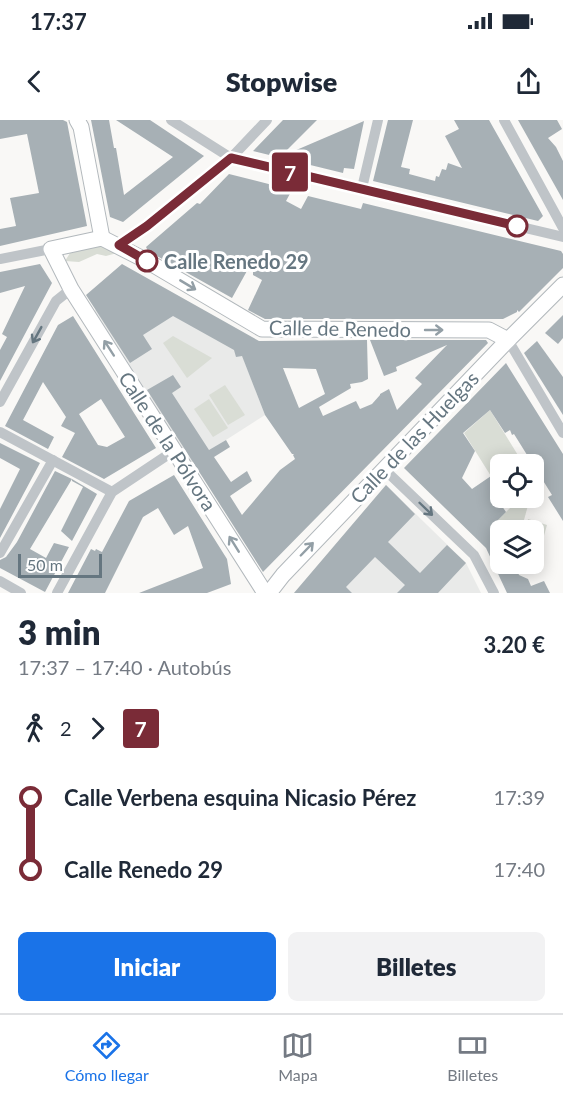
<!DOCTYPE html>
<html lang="es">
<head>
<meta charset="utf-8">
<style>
	:root { --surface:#fff; --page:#f2f2f3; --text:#1f2937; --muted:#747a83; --line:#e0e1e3; --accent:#1a73e8 }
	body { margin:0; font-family:Lato,sans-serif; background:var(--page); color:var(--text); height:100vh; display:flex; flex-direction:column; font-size:22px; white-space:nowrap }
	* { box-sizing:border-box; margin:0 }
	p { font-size:20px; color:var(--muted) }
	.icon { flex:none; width:33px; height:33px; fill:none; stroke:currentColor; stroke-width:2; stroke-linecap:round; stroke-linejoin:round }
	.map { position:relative; height:473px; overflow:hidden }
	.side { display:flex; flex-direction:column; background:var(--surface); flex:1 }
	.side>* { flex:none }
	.badge { padding:0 12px; border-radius:4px; font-size:21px; line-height:39px }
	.fabs { position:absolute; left:490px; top:334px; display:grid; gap:12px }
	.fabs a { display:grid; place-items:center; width:54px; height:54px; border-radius:9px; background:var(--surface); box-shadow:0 3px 15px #0003; font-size:30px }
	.scale { position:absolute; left:18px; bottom:15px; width:84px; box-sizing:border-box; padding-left:6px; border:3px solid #657680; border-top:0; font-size:16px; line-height:21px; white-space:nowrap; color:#657680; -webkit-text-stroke:4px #fff; paint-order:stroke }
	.map>.badge { position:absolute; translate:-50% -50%; box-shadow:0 0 0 3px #fff }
	.legs { display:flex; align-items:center; gap:9px; height:66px; padding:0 18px; font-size:20px }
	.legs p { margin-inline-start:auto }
	.summary { display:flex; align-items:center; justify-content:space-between; height:102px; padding:0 18px }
	h1 { font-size:33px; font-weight:800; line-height:45px }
	.action { display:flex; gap:12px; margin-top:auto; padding:12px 18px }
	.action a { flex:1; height:69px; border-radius:9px; background:var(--accent); color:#fff; font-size:24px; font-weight:800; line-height:69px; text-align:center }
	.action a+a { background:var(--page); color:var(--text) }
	ul { padding:0 18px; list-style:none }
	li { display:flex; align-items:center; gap:21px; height:72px; font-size:22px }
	li i { display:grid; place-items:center; width:9px; height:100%; margin:0 8px; background:currentColor }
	li i::after { content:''; width:15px; height:15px; margin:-8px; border:4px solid; border-radius:50%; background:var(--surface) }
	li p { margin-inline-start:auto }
	li:first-child i { background:linear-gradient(#0000 50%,currentColor 0) }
	li:last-child i { background:linear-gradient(currentColor 50%,#0000 0) }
	.status { display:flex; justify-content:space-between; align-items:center; height:42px; padding:0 30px; background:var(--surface); direction:ltr }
	.status svg { height:16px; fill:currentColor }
	header { display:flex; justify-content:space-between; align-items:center; height:78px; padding:0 18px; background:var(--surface); font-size:27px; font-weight:800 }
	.tab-bar { display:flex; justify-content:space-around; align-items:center; height:84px; border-top:2px solid var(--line); background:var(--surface); font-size:16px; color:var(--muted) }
	.tab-bar a { display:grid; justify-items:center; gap:3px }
	.tab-bar .current { color:var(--accent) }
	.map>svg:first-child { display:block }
	.built { fill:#e9eae9 }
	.green { fill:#d9ddd5 }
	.building { fill:#a7b0b5; fill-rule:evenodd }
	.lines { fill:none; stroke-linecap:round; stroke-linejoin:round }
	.secondary-casing { stroke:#b2b8bc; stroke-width:17 }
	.street { stroke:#bfc4c8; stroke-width:10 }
	.secondary { stroke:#fff; stroke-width:15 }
	.oneway { stroke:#939fa6 }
	.oneway2 { stroke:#657680 }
	.line-1-casing { stroke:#fff; stroke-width:14 }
	.line-1 { stroke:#7a2b37; stroke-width:9 }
	.stop-1-dot { fill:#fff; stroke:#7a2b37; stroke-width:3 }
	.labels { text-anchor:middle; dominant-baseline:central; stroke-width:6; stroke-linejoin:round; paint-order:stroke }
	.stop-label { font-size:20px; font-weight:bold; fill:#657680; stroke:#fff; text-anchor:start }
	.street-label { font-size:20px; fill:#657680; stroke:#fff }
</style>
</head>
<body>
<div class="status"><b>17:37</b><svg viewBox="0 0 49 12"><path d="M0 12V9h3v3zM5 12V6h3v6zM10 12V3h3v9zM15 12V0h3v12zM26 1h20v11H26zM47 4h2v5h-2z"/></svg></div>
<header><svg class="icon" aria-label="back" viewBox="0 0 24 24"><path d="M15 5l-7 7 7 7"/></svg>Stopwise<svg class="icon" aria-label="share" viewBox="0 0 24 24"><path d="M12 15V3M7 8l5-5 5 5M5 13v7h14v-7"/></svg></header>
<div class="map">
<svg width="563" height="473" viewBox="0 0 563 473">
	<rect width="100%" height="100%" fill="#f9f8f6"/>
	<!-- built -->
	<g class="built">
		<path d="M165,169l75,61 25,65 -75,48 -96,-152 12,-9z"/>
		<path d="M386,365l80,78 15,30h-187z"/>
	</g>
	<!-- green -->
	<g class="green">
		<path d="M102,125l15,8 -11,3 -9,-2 -18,8 -14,-1 5,-8z"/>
		<path d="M173,216l39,22 -25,20 -24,-35z"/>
		<path d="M225,265l20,30 -17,10 -19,-30z"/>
		<path d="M209,279l19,29 -15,9 -19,-28z"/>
		<path d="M490,290l34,55h-23v23l-2,1 -35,-56z"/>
		<path d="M520,378h10l-9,33h-19l-4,-8 -5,2z"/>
		<path d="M528,399l19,6 -11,39 -2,-1v-32h-9z"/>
	</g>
	<!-- building -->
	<g class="building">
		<path d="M0,0h63l4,2 20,104 -87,20v-17l16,-3 -6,-28 29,-5 -12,-59 -27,5z"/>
		<path d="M91,0h18l5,28h2l8,47 49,-38 -57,-37h34l54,36 -81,66 -13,-5z"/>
		<path d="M283,0h34l-37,37 84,-36 -10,48 -10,-1 -1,5 -90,-22z"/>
		<path d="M388,0h25l-12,47 9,2 -1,5 26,7 1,-5 3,1 3,-8 4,1 2,-7 14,5 -17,-32 14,-7 -5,-9h35l54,96 -5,5 -165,-40z"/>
		<path d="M518,0h39l5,9 -14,9 8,9 7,14v39z"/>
		<path d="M229,54l63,16 -6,11 15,8 7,-13 53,13 2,-6 198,48 2,3v14l-44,44 -2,-2v2l-14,7h-238l-17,-9 14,-30 -9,-5v-15l-21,38 -84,-47 -2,-4 51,-44 3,1z"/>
		<path d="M40,144l12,19 -52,98v-31l7,-13 -5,-3 23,-48 -25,7v-21z"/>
		<path d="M122,144l137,77 108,-1 1,39 -6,3 -12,2 1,4 -32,19 4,9 33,-15 4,8 12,-5 8,-9v-1l9,-5 8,21 25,-26 -7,-6 32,-33 -51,22 1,4 -13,5 -14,-36h116l2,3 -225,229 -116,-182 26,-15 8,12 -9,6 37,57 17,-10 4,7 -16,10 17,25 16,-11 5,10 -22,15 12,19 38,-45 15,-11 -2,-4 1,-1h-2l-27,-39 -23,-59 -6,1 -2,-7 -61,-34 -30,19 9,14 -22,14 -44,-68zM283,248l33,1 9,25 -26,14z"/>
		<path d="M563,195v23l-5,6 -13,-11z"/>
		<path d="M73,196l83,132 -52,31 -42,-22 13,-24 -14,-7 5,-9 -23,-35 -20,38 31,17 -6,12 -43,-23 53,-101zM101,279l24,38 -18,10 -9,-2 -19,-31z"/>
		<path d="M537,221l26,36v38l-39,-62z"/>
		<path d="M506,243l57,91v67l-15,-24 4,-2 -38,-61 -2,1 -2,-5 -5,3 -15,-23 -27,23 12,18 -13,27 10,11 19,-13 8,13 -6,4 13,19 -9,9 4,8v35h8l7,4 3,7 9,4 3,7 13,-5 6,12h-43l-21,-45 -82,-80z"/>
		<path d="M0,323l40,20 -40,75v-29l20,-40 -20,-11z"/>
		<path d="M55,351l17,8 -42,70 16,9 8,-15 15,4 -24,45 -45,-24v-8l6,-3 11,-15z"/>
		<path d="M174,355l53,84 4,25 -24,9h-68l64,-25 -15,-42 -14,9 -16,-27 -15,9 -38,76h-37l23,-44 4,2 1,-2 6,3 27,-51z"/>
		<path d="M72,359l25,15 -25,47 -11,-10 22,-44 -11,-6z"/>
		<path d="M386,365l29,29 -27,28 32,31 27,-28 19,18 -28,30h-41l8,-8 -30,-28 -29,30 6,6h-58z"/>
	</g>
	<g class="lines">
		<!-- secondary casing -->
		<g class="secondary-casing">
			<g id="secondary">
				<path d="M77,0l4,7 21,111"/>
				<path d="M265,473l-194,-304 -20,-40 51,-11 45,23 115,68 227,1 19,10"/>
				<path d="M269,473l14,-18 225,-235 55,-55"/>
			</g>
		</g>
		<!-- street -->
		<g class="street">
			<path d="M171,0l60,38 332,79"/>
			<path d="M504,0l59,108"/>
			<path d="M362,68l16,-68"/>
			<path d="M119,125l28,-19 84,-68 36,-38"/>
			<path d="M0,139l51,-10"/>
			<path d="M508,220l55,93"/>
			<path d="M0,282l56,-101 15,-12"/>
			<path d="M0,312l112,60"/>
			<path d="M384,349l90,86 20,38"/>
			<path d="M0,433l53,-93"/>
			<path d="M0,461l21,12"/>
			<path d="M57,473l55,-101 63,-42"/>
		</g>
		<!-- secondary -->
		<use href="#secondary" class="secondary"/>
	</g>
	<!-- one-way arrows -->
	<defs><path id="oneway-shaft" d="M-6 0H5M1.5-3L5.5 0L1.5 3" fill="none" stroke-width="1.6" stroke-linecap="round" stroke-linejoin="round" transform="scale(1.5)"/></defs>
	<g class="oneway">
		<use href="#oneway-shaft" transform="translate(188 165) rotate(31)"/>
		<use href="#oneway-shaft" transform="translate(434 210)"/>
		<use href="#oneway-shaft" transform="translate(109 228) rotate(-123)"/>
		<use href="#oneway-shaft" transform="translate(234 424) rotate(-122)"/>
		<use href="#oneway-shaft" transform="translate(307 429) rotate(-46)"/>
	</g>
	<g class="oneway2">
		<use href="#oneway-shaft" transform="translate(37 215) rotate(119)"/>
		<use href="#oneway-shaft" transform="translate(426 389) rotate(44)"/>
	</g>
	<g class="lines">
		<!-- line-1 casing -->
		<g class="line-1-casing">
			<path id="line-1" d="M147,141l-28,-16 28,-19 84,-68 286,68"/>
		</g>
		<!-- line-1 -->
		<use href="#line-1" class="line-1"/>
	</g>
	<!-- markers -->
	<g class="stop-1-dot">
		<circle cx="517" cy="106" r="10"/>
		<circle cx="147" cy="141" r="10"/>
	</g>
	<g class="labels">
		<!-- stop labels -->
		<g class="stop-label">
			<text x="164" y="141">Calle Renedo 29</text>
		</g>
		<!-- street labels -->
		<g class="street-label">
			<text transform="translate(340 208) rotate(1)">Calle de Renedo</text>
			<text transform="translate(414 317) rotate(-46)">Calle de las Huelgas</text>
			<text transform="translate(168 321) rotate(57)">Calle de la Pólvora</text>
		</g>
	</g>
</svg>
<div class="fabs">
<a><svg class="icon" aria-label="locate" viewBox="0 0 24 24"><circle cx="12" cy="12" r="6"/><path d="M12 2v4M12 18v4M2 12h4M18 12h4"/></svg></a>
<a><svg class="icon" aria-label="layers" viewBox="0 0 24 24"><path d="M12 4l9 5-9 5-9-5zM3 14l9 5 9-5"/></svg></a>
</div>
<div class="scale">50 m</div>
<b class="badge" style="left:290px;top:52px;background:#7a2b37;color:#fff">7</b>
</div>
<section class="side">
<div class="summary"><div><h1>3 min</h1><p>17:37 – 17:40 · Autobús</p></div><b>3.20 €</b></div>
<div class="legs"><svg class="icon" aria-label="walk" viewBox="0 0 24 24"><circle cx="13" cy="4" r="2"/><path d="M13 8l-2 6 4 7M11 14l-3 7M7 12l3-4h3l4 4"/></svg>2<svg class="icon" aria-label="forward" viewBox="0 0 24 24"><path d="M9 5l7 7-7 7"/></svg><b class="badge" style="background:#7a2b37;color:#fff">7</b></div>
<ul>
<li><i style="color:#7a2b37"></i><b>Calle Verbena esquina Nicasio Pérez</b><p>17:39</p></li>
<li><i style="color:#7a2b37"></i><b>Calle Renedo 29</b><p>17:40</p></li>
</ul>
<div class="action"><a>Iniciar</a><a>Billetes</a></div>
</section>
<nav class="tab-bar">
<a class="current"><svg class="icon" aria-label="directions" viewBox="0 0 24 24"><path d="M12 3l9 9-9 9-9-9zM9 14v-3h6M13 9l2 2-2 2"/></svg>Cómo llegar</a>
<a><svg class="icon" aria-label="map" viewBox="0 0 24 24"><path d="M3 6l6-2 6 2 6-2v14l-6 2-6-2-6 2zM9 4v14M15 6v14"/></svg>Mapa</a>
<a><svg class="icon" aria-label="tickets" viewBox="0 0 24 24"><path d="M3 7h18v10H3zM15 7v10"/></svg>Billetes</a>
</nav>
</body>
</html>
